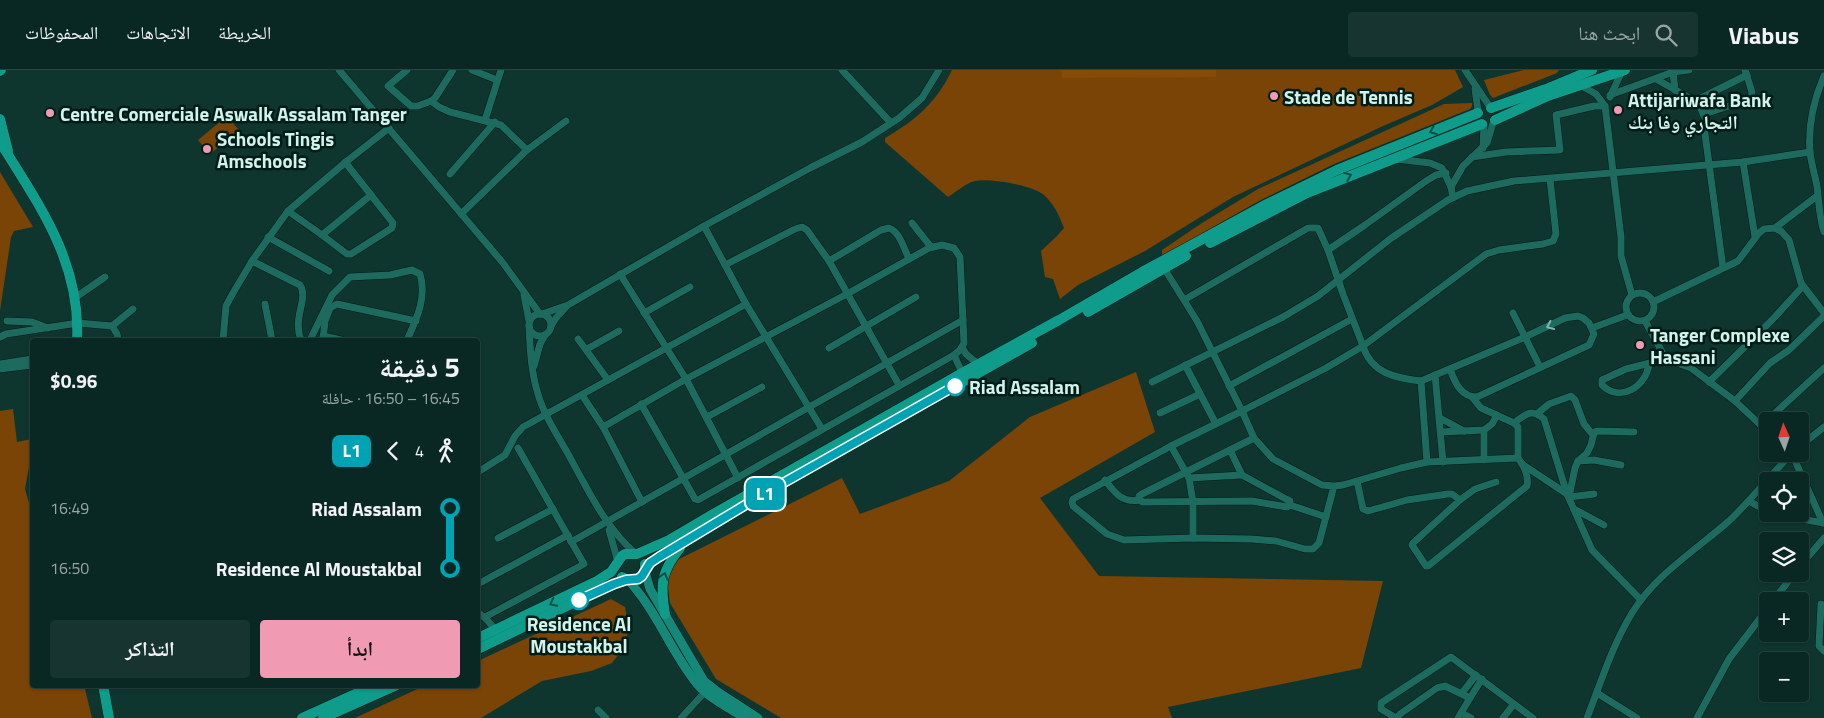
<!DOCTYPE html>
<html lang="ar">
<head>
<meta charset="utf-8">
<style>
	:root { --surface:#0a2823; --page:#183430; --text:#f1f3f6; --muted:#99a6a6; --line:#2a4441; --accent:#f19ab3 }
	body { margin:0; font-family:"Titillium Web","Noto Naskh Arabic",sans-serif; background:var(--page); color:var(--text); direction:rtl; height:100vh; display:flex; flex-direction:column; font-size:19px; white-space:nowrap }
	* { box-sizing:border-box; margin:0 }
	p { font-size:16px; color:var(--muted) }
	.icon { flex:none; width:28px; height:28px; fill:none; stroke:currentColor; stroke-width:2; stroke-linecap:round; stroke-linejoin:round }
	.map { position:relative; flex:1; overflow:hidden; direction:ltr }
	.panel { position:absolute; left:30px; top:268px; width:450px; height:350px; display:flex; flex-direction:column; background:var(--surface); border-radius:5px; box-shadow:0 1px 4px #0004,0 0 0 1px var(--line); direction:rtl }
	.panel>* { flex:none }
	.badge { padding:0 10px; border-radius:8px; font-size:18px; line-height:32px }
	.needle { width:32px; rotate:357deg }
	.buttons { position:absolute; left:1759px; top:342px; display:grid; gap:10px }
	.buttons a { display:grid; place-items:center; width:50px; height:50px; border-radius:5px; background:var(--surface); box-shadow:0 1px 4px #0004,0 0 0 1px var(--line); font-size:25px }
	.map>.badge { position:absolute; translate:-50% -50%; box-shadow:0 0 0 2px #fff }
	.legs { display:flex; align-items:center; gap:8px; height:55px; padding:0 20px; font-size:16px }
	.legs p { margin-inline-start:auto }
	.summary { display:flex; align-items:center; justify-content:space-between; height:85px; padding:0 20px }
	h1 { font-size:28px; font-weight:700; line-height:38px }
	.button { display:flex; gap:10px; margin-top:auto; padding:10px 20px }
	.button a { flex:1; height:58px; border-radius:5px; background:var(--accent); color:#111; font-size:20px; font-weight:700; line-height:58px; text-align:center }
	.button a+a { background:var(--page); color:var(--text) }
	ul { padding:0 20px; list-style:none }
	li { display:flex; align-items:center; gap:18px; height:60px; font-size:19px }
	li i { display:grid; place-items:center; width:8px; height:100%; margin:0 6px; background:currentColor }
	li i::after { content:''; width:12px; height:12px; margin:-6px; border:4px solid; border-radius:50%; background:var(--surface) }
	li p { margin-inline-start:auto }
	li:first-child i { background:linear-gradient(#0000 50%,currentColor 0) }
	li:last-child i { background:linear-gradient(currentColor 50%,#0000 0) }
	header { display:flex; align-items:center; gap:30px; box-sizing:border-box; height:70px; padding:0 25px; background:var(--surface); border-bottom:1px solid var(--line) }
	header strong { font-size:24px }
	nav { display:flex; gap:28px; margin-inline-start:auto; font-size:18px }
	.search { width:350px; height:45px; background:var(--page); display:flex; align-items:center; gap:12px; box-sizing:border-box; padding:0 18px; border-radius:5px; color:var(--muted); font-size:19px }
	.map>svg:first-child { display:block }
	.green { fill:#7a4407 }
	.forest { fill:#864b07 }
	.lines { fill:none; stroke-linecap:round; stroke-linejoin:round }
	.minor-casing { stroke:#041b17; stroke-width:8 }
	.major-casing { stroke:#041b17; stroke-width:10 }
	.highway-casing { stroke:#041b17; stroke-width:11 }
	.minor { stroke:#1d6a5f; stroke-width:7 }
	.major { stroke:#158879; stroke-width:9 }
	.highway { stroke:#0f9c8b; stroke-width:10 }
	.oneway { stroke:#064f45 }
	.oneway2 { stroke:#7fb5ac }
	.line-1-casing { stroke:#fff; stroke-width:11 }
	.line-1 { stroke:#00a3b4; stroke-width:8 }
	.poi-dot { fill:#f19ab3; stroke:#001c17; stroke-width:2 }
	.stop-1-dot { fill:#fff; stroke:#00a3b4; stroke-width:2.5 }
	.labels { text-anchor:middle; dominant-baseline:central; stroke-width:5; stroke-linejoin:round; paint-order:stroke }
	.poi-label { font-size:19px; font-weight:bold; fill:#d0f3eb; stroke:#001c17; text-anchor:start }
	.stop-label { font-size:19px; font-weight:bold; fill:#d0f3eb; stroke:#001c17; text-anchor:start }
</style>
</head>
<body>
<header>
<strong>Viabus</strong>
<div class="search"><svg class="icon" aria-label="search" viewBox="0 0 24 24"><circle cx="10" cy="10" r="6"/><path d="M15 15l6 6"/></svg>ابحث هنا</div>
<nav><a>الخريطة</a><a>الاتجاهات</a><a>المحفوظات</a></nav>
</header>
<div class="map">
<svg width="1824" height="648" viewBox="0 0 1824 648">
	<rect width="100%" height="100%" fill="#0e362f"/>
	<!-- green -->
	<g class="green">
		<path d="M952,0h503l8,17 -31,18 -49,21 -150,71 -88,54 -67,34 -18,14 -7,-20 -8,-2 -4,-26 16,-15 7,-8c-5,-13 -10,-24 -20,-33 -11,-10 -55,-17 -69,-14 -9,2 -19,11 -27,16l-63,-55v-4c31,-18 51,-35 67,-68z"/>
		<path d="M1524,0h35l-2,3 -64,25 -3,-3 -6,-15z"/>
		<path d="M1472,33v3l-2,3 -136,55 -77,38 -95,54v-6l40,-27 56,-34 186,-85z"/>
		<path d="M227,46l12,14 -29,24 -12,-14z"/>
		<path d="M0,102l33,55 -19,4 -3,6 -11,74z"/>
		<path d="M1136,302l19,60 -115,66 59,78 284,5 -22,87 -193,39 4,11h-391l-65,-39 -46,-76 -5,-37 177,-88 18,36 89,-33 81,-64z"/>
		<path d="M13,339l4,33 15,-3v11l-7,39 7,24v172h52l8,33h-92v-307z"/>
		<path d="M611,529l14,8 3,18 -2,20 -14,18 -21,8 -49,10 -61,37h-126l71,-33h52v-24z"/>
	</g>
	<!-- forest -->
	<path class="forest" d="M1061,0h155v7l-154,1z"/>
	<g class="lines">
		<!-- minor casing -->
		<g class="minor-casing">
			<g id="minor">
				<path d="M339,0l164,193 37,51"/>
				<path d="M407,0l-19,16 23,20h7l13,-5"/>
				<path d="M453,0l-18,28 -4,3 8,6 11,5 51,13 26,25"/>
				<path d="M472,0l25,10"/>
				<path d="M842,0l49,53"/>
				<path d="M1465,0l25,37"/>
				<path d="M1673,2l2,18"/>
				<path d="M1824,6c-10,23 -16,50 -14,76 1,11 5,23 7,34 2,16 2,31 7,46"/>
				<path d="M1656,9l39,22 6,8 4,9v16l18,134"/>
				<path d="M1580,15l16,9 9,12 16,131v19l11,39"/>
				<path d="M1475,19l3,22"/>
				<path d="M1610,25l63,-23 16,-2"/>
				<path d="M1610,27l12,-26"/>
				<path d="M1695,31l52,-26"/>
				<path d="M1704,44l47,-15 1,-7 -7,-22"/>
				<path d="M485,50l16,-50"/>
				<path d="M1483,78l1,-24"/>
				<path d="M1472,87l34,-5 54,-2 -4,-35 38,-9h11"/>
				<path d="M1396,89l34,4 12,5 9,19 2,11"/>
				<path d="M1743,92l12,75"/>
				<path d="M450,104l45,-52"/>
				<path d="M1451,117l12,-21 24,-23 6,-20"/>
				<path d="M288,141l34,24 25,19h4l41,-26 1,-5 -48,-61"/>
				<path d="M461,144l66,-64 39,-29"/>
				<path d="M912,153l19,24"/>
				<path d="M704,156l42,78 76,125"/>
				<path d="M1775,158l42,-32"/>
				<path d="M322,165l49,-40"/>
				<path d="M268,167l61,34"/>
				<path d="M1328,180l37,-25 61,-44 10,-6 10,-2"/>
				<path d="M252,191l48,24c9,13 -8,33 1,55"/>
				<path d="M725,195l70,-36 7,-2 5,3 22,31"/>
				<path d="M1162,195l35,56 45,90 84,-43 37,-22 -20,-52 -15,-44 -10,-22h-10l-124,72"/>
				<path d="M620,204l66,105 52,99"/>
				<circle cx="1640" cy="237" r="14"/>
				<path d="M524,225l5,26"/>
				<path d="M76,227l29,-20"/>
				<path d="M1653,232l85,-41 21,-28 5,-4 11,-1 6,3 8,9 12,43 23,30"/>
				<path d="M265,234l7,36"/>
				<path d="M644,243l46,-26"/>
				<path d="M1513,243l27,54"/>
				<circle cx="540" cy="255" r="11"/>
				<path d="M542,244l26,-9 136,-79 106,-58 52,-26 37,-24 23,-20 17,-28"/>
				<path d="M7,251l25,1 16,6"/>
				<path d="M1645,251l21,38"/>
				<path d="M529,255c1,23 2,47 9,69 6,21 18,39 29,58 20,36 37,74 68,101"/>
				<path d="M112,256l21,-17"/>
				<path d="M551,256l5,-8 10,-11"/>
				<path d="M1592,258l35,-13"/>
				<path d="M323,266l18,4"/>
				<path d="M0,267l6,-3 72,-11 34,3 5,8 1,6"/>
				<path d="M578,269l30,41"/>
				<path d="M223,270l3,-34 7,-13 19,-32 36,-50 59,-50 42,-33"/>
				<path d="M310,270l22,-45 18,-18 40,-2 22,-5 8,4c7,23 -3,44 -13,66"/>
				<path d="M323,270l2,-19 5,-13 7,-4 79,17"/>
				<path d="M962,277l4,7 12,10"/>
				<path d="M829,278l87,-51"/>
				<path d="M587,279l32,-18"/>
				<path d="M0,294l32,-5"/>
				<path d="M1649,294c-3,23 -29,39 -47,21v-5l24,-11 40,-10 25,9 44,33 33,31"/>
				<path d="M1185,295l31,59"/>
				<path d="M534,296l6,-22 5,-9"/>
				<path d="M0,299l32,-4"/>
				<path d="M1435,305l8,87"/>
				<path d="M1421,311l104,-44 40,-19 13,-2 5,2 6,5 5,11 -5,11 -112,52c-16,0 -22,-14 -27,-28"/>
				<path d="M1152,312l131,-65 35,-21 72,-57 58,-39 19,-9 47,-10 229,-19 67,-10"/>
				<path d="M1709,312l64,-63 30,-33"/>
				<path d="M899,315l-70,-124 52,-31 8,-2c11,4 15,21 20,31"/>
				<path d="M1229,316l123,-67"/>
				<path d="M582,325l21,32 83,-48 161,-85 82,-46 13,-3 12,3 6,9 4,86 -4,7 -6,5 10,22"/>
				<path d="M1472,327l9,11 33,15 4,4v31"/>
				<path d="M1735,331l35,-38 19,-13 35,-34"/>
				<path d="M641,334l54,95 3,1 256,-145"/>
				<path d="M1160,343l40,-19"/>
				<path d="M1538,343l11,-9 22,-8 4,4 9,24 9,11"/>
				<path d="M707,347l55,-30"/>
				<path d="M1440,348l24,13"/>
				<path d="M1514,353c12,-9 17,-15 30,-4l23,75"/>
				<path d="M1761,356l63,-58"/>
				<path d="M603,357l39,75"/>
				<path d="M1484,360v30"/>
				<path d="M1441,362l43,-2 8,-6 5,-9"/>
				<path d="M1254,368l-112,56 -3,2v4l4,2 109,-1 35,6 3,-2 36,12"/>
				<path d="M1171,376l18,32 4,24v36"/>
				<path d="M1800,376l24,-19"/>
				<path d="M1230,380l12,25 44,24 4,2v4"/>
				<path d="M1792,384l31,69"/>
				<path d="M1578,391l16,-1 27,5"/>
				<path d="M1427,392l-6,-81c-26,-3 -50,-8 -58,-35l123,-92 13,-4 44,-6 10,-3 3,-7 -6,-55"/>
				<path d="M1522,394l45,30 25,56 49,50"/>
				<path d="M478,402l27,-17 10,-19 8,-9 223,-123"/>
				<path d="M1189,408l53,-3"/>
				<path d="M1105,410c10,13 17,23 34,20"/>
				<path d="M1334,416l-15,57 -6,6h-8l-29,-8 -25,-2 -58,-1 -69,2 -17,-6 -34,-28 -1,-4 1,-3 98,-53 71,-35 12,27 19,21 49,26 12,1 9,-1 58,-17 26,-6 91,-4c6,8 11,18 9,28l-99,80h-2l-14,-21 1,-2 47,-43 -8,-6h-4l-41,6 -39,11 -5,-2 -6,-28"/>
				<path d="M1594,424l-25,3 6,-29 3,-7 9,-8 4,-8 3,-12 3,-2 37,1"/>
				<path d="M1460,430l15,-11 21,-7"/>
				<path d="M1749,431l19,11"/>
				<path d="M1574,439l30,16"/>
				<path d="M1773,444l51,9"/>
				<path d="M609,460l9,32"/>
				<path d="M498,468l55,-29"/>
				<path d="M571,472l392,-222"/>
				<path d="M1800,496l24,-28"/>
				<path d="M478,514l90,-49"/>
				<path d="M1773,531l21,-27"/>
				<path d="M1821,534l-2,42 5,5"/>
				<path d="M478,542l10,9 10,12"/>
				<path d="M485,547l99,-53 -66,-116"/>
				<path d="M1462,623l14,-18"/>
				<path d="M1597,623l40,25"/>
				<path d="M1470,628l12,-19"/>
				<path d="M598,640l8,8"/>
				<path d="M1461,643l10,5"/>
				<path d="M681,648l24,-26"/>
				<path d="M1396,648l-15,-9v-6l70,-46 82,61"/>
				<path d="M1397,648l3,-4 37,-26 8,-2 25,12 -12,20"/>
				<path d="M1503,648l11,-14"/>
				<path d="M1587,648c14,-36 25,-72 45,-105 23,-38 64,-63 97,-92 22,-21 41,-45 62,-67"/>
				<path d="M1697,648l32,-59 39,-51"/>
			</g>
		</g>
		<!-- major casing -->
		<g class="major-casing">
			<g id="major">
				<path d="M645,502l5,17 54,92 14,11 40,26"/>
				<path d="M628,510c29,31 43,72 69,104 13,15 32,24 48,34"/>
			</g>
		</g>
		<!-- highway casing -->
		<g class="highway-casing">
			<g id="highway">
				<path d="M0,1l1,-1"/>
				<path d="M1491,38l55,-19 46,-19"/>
				<path d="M0,49l8,32"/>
				<path d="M1495,50l53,-24 77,-26"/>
				<path d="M0,72c39,63 81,120 77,198"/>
				<path d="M1210,173l97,-50 175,-69"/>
				<path d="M1088,242l98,-56"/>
				<path d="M645,500l8,-9 109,-66 270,-152"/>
				<path d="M622,507c12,8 24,1 23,-13"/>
				<path d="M665,544c-5,-30 -4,-42 15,-66"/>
				<path d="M478,568l119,-57 14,-9 11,-16 3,-2h12l32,-14 39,-23 254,-144 97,-53 83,-48 125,-68 70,-34 141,-57"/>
				<path d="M478,579l124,-60 24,-9"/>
				<path d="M103,615l6,33"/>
				<path d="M302,648l73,-33"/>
				<path d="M323,648l74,-33"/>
			</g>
		</g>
		<!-- minor -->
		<use href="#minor" class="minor"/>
		<!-- major -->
		<use href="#major" class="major"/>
		<!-- highway -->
		<use href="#highway" class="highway"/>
	</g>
	<!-- one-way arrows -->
	<defs><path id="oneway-chevron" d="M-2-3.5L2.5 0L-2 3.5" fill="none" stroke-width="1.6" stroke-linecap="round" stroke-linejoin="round" transform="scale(1.25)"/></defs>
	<g class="oneway">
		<use href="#oneway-chevron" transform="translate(1433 61) rotate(158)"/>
		<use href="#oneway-chevron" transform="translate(1348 106) rotate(-22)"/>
		<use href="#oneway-chevron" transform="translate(664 506) rotate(-74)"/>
		<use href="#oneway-chevron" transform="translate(553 533) rotate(154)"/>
	</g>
	<use class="oneway2" href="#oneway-chevron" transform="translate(1550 256) rotate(155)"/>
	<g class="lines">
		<!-- line-1 casing -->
		<g class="line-1-casing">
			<path id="line-1" d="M579,530l35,-16 12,-4 12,-1 4,-3 8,-13 9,-6 103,-62 193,-109"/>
		</g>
		<!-- line-1 -->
		<use href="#line-1" class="line-1"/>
	</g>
	<!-- markers -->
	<g class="poi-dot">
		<circle cx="1274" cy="26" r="5"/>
		<circle cx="1618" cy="40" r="5"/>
		<circle cx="50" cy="43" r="5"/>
		<circle cx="207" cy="79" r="5"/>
		<circle cx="1640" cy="275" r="5"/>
	</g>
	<g class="stop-1-dot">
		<circle cx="955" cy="316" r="9"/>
		<circle cx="579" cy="530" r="9"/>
	</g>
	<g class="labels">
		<!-- poi labels -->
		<g class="poi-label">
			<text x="1284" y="26">Stade de Tennis</text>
			<text x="1628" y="29">Attijariwafa Bank<tspan x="1628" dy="22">التجاري وفا بنك</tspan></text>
			<text x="60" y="43">Centre Comerciale Aswalk Assalam Tanger</text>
			<text x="217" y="68">Schools Tingis<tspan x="217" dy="22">Amschools</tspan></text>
			<text x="1650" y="264">Tanger Complexe<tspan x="1650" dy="22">Hassani</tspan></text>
		</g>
		<!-- stop labels -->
		<g class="stop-label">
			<text x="969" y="316">Riad Assalam</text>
			<text x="579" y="553" text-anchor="middle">Residence Al<tspan x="579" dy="22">Moustakbal</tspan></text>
		</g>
	</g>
</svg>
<div class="buttons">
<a><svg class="needle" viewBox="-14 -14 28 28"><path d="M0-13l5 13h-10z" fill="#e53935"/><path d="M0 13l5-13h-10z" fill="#99a6a6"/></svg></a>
<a><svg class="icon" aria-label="locate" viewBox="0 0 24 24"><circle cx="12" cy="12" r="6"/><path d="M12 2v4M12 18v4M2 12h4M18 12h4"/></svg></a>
<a><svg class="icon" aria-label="layers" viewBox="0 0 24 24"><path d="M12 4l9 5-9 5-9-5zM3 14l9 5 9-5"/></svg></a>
<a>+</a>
<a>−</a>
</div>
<b class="badge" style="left:765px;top:424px;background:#00a3b4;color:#fff">L1</b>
<section class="panel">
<div class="summary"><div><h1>5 دقيقة</h1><p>16:45 – 16:50 · حافلة</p></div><b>$0.96</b></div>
<div class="legs"><svg class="icon" aria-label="walk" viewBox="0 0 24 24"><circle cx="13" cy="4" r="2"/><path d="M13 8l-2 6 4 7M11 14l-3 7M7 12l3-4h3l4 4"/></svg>4<svg class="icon" aria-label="back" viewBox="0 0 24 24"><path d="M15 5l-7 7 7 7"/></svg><b class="badge" style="background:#00a3b4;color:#fff">L1</b></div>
<ul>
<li><i style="color:#00a3b4"></i><b>Riad Assalam</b><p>16:49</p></li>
<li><i style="color:#00a3b4"></i><b>Residence Al Moustakbal</b><p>16:50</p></li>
</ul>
<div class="button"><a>ابدأ</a><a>التذاكر</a></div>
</section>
</div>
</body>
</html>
